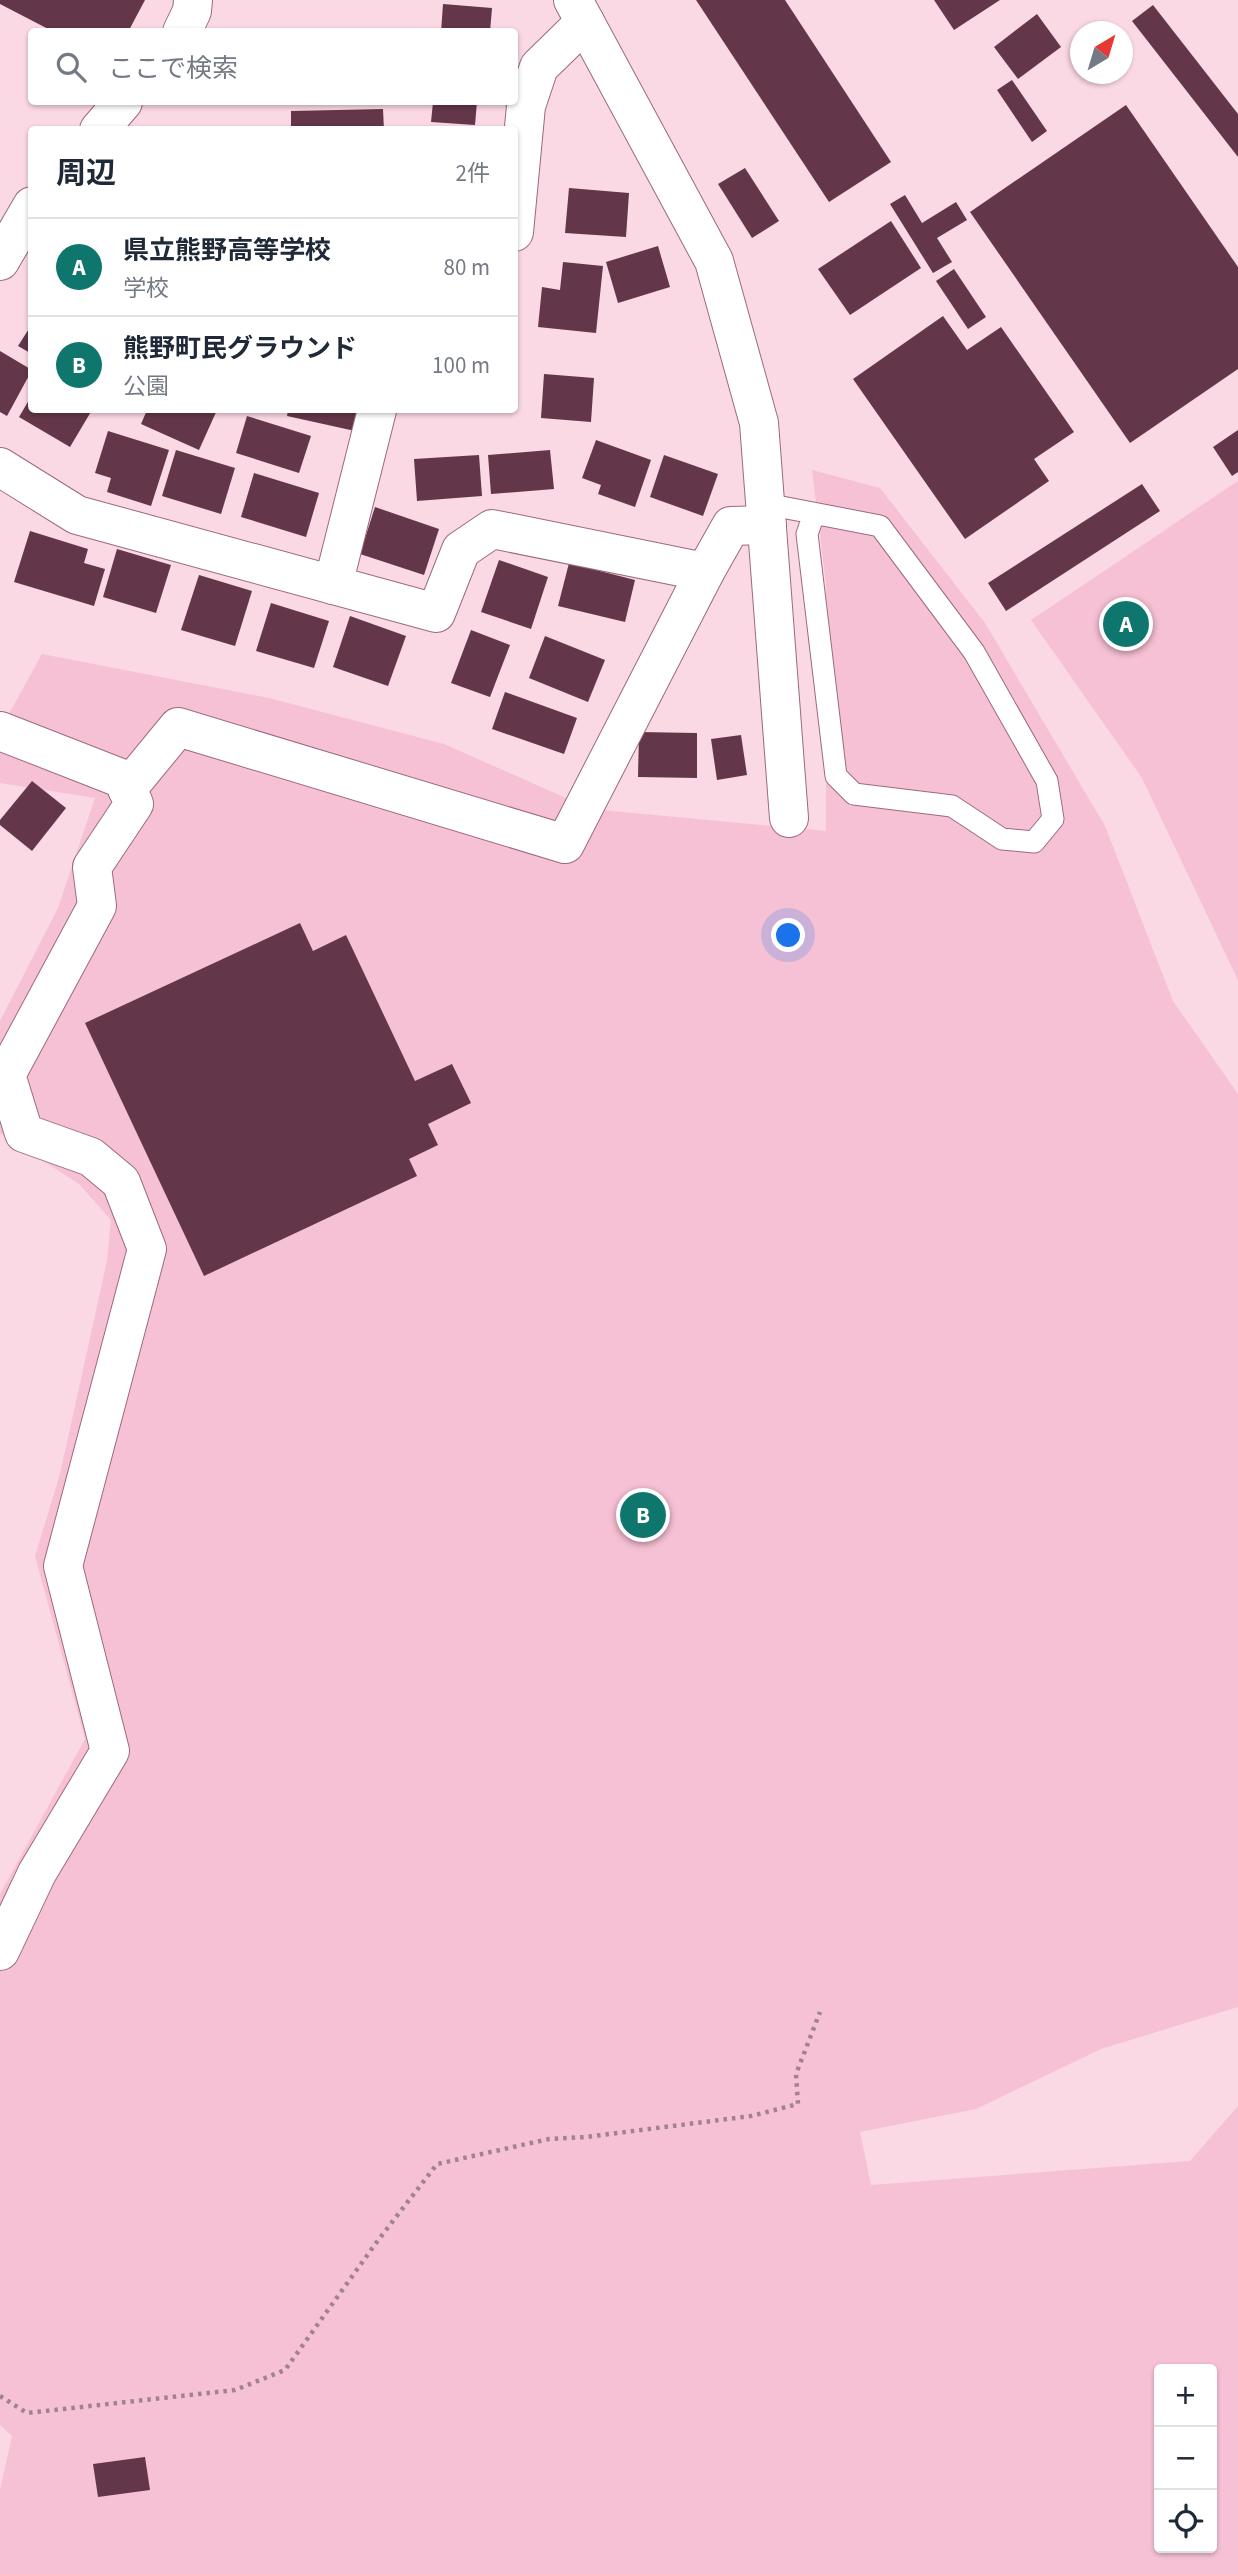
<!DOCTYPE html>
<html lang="ja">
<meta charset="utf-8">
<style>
:root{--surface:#fff;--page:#f2f2f3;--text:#1f2937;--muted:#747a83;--line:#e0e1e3;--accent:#0f766e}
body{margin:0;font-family:"Source Sans 3","Noto Sans JP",sans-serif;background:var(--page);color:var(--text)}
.controls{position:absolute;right:21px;bottom:21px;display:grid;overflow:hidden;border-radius:7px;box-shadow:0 2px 5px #0004}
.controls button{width:63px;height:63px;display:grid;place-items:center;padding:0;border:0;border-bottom:2px solid var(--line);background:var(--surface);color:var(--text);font:35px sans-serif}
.compass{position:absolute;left:1070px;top:21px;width:63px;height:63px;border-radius:50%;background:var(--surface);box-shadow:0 2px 5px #0004;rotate:38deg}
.you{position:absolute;left:789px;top:936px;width:24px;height:24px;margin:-18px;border:5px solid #fff;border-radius:50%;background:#1a73e8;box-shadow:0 0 0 10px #1a73e833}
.badge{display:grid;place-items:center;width:46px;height:46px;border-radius:50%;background:var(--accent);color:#fff;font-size:23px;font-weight:700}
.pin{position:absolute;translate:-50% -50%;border:4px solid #fff;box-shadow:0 2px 7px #0006}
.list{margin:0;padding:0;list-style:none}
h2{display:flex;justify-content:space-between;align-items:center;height:91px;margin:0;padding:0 28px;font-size:30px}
h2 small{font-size:23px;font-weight:400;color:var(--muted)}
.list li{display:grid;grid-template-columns:46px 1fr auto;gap:21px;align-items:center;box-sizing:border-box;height:98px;padding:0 28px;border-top:2px solid var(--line)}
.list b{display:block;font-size:26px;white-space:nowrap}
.list p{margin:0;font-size:23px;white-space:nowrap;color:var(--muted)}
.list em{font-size:23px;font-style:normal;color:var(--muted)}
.icon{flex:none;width:38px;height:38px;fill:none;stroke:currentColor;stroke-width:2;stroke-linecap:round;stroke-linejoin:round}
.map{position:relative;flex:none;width:1238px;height:2574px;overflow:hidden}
.search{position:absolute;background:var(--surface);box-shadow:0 2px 5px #0004;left:28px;top:28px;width:490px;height:77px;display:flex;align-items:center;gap:18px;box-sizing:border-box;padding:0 24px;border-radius:7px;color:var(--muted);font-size:26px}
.panel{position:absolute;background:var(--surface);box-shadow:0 2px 5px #0004;left:28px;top:126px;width:490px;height:287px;border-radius:7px}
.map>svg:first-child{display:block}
</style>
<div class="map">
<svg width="1238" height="2574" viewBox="0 0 1238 2574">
<rect width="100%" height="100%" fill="#fad8e4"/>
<g fill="#f7c1d5" fill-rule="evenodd">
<path d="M812,470L880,488L985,623L1105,826L1173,1001L1238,1094V2007L1101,2049L976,2109L860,2132L871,2185L1190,2161L1238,2106V2574H0V2490L12,2436L0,2425V1894L85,1739L35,1556L60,1474L107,1261L111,1220L79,1184L0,1133V1021L58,908L95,798L0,783V730L42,654L269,698L444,744L591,809L826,831V584ZM1159,2369H1212V2548H1159Z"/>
<path d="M1238,481V980L1142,778L1031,620Z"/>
</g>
<g fill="#633749">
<path d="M0,0H145L128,32H54L0,4Z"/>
<path d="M696,0H785L891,162L829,202Z"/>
<path d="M934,0H1000L954,30Z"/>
<path d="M443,4L492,8L490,32H441Z"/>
<path d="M1153,5L1238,114V157L1132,21Z"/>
<path d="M1037,14L1061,47L1018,79L994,47Z"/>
<path d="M1012,80L1047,131L1032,142L997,90Z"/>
<path d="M433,102H477L475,125L431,122Z"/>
<path d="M1126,105L1238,267V369L1130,443L970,212Z"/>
<path d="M383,109L384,130H291V111Z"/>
<path d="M745,168L779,221L752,238L718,184Z"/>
<path d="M569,188L629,193L626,237L565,233Z"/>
<path d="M905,195L922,223L956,202L967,220L937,238L952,262L933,273L890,204Z"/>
<path d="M891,221L921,268L850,315L818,269Z"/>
<path d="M658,246L670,287L618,303L606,262Z"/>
<path d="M563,262L603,266L596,333L538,327L542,287L560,290Z"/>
<path d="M954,269L986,317L968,329L936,281Z"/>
<path d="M943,316L967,350L1001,327L1074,432L1034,459L1049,481L965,539L853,379Z"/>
<path d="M32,324V354L18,346Z"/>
<path d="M0,351L32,370L7,416L0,412Z"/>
<path d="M544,374L594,378L591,422L541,418Z"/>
<path d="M32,395V410H92L70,447L19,417Z"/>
<path d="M147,410H217L199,450L141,424Z"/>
<path d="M288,410H360L355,431L287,416Z"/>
<path d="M247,416L311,436L299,473L236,453Z"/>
<path d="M1238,430V472L1232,476L1213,447Z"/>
<path d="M108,431L169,450L151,506L107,492L111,478L95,473Z"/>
<path d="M596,440L651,460L635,507L598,494L601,485L582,478Z"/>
<path d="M176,450L235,468L221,514L162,496Z"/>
<path d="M550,450L554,489L491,494L488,455Z"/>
<path d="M479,455L482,496L417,501L414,459Z"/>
<path d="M664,455L718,474L703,516L650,497Z"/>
<path d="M254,473L319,493L306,537L241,517Z"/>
<path d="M1142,484L1160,511L1006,611L988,583Z"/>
<path d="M375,507L439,529L424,575L360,554Z"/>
<path d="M30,531L88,549L84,563L105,569L94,606L14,582Z"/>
<path d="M117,549L171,565L156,613L103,597Z"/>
<path d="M499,560L548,577L531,629L481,612Z"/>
<path d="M569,563L635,580L625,622L558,606Z"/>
<path d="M199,575L252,591L235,646L181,630Z"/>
<path d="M271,603L329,621L314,668L256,651Z"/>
<path d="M350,616L406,636L388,686L333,667Z"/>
<path d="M471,630L510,645L490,697L451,683Z"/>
<path d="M545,636L605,660L588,702L529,678Z"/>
<path d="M505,692L577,718L564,754L492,729Z"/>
<path d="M639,732L697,733V778L638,777Z"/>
<path d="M741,735L747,775L717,780L711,739Z"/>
<path d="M32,781L66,808L32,851L0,825V820Z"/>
<path d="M300,923L313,951L346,935L415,1081L452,1064L471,1103L428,1124L438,1145L409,1159L417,1176L204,1276L85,1023Z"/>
<path d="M145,2457L150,2490L98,2497L93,2464Z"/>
</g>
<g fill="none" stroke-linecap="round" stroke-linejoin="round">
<defs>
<path id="service" d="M766,504L880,526L974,652L1047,781L1053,819L1034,842L1002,839L952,806L854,794L836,776L807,534L814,514"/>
<g id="minor">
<path d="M573,0L714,261L759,423L789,818"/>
<path d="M182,32L192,11L193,0"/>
<path d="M99,130L123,102"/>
<path d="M514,232L526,106L539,67L585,22"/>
<path d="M0,261L32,206"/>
<path d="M0,467L77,515L436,613L461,550L492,529L705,572"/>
<path d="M333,585L377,410"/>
<path d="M0,731L123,779L134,804L92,867L97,906L6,1075L24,1133L91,1157L121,1182L147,1249L63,1566L110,1751L37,1873L0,1951"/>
<path d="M127,789L178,727L565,844L705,572L731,526L767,525"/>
</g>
</defs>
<use href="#service" stroke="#9c6a7d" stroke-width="23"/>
<use href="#minor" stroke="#9c6a7d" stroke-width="40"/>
<path stroke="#9f838d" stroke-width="4.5" stroke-dasharray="3.5 5" stroke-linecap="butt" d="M0,2396L27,2413L235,2390L285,2370L376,2243L437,2164L549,2139L586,2137L751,2116L798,2104L796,2074L820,2012"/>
<use href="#service" stroke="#fff" stroke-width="21"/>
<use href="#minor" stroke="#fff" stroke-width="38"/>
</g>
</svg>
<div class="controls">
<button>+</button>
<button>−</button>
<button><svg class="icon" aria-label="locate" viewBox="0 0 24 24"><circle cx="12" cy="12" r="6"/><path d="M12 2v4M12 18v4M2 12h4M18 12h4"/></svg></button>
</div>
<svg class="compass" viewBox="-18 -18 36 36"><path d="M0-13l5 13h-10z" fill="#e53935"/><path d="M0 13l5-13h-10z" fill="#747a83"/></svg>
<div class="you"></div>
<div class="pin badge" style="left:1126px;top:624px">A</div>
<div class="pin badge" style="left:643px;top:1515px">B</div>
<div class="search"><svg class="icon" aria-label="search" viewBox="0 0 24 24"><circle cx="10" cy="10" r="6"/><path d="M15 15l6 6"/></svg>ここで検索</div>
<section class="panel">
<h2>周辺<small>2件</small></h2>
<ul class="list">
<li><span class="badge">A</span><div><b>県立熊野高等学校</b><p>学校</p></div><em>80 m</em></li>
<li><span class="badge">B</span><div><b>熊野町民グラウンド</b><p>公園</p></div><em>100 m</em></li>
</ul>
</section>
</div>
